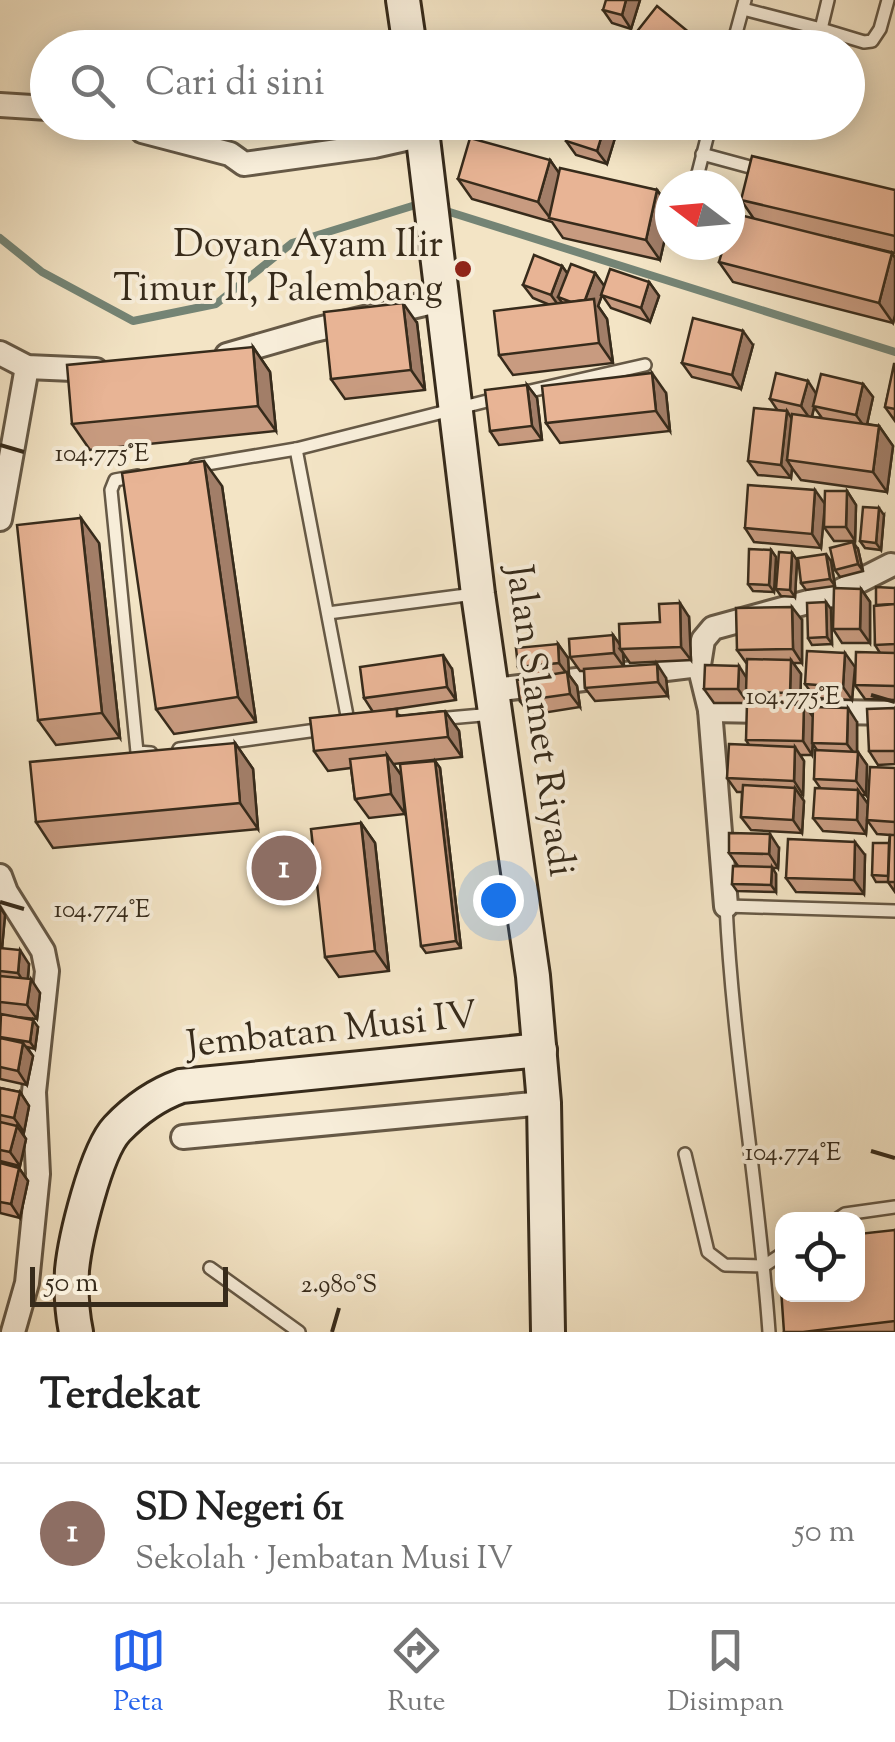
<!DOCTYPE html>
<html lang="id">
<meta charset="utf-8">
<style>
:root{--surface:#fff;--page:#f6f6f6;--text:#222;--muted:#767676;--line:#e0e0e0;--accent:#2563eb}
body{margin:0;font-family:"Sorts Mill Goudy",serif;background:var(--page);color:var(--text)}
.controls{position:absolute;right:30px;bottom:30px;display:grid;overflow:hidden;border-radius:20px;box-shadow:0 5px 25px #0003}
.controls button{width:90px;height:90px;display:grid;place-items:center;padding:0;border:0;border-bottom:2px solid var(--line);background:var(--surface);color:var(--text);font:50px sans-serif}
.compass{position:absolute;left:655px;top:170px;width:90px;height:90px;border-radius:50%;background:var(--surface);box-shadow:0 5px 25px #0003;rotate:286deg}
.scale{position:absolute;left:30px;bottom:25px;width:198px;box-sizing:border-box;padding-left:10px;border:5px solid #372b1b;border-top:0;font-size:28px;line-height:35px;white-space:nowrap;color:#372b1b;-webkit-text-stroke:8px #f7edd9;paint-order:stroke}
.you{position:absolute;left:498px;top:900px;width:35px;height:35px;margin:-25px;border:8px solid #fff;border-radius:50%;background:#1a73e8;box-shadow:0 0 0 15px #1a73e833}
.badge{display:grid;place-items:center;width:65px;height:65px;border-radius:50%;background:var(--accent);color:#fff;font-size:32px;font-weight:700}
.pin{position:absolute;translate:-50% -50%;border:5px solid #fff;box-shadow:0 2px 10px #0006}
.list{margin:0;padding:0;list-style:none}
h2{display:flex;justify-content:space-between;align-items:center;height:130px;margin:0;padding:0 40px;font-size:42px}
h2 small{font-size:32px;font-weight:400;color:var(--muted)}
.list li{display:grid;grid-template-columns:65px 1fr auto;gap:30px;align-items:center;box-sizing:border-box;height:140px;padding:0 40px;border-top:2px solid var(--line)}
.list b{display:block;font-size:38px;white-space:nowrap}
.list p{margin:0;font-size:32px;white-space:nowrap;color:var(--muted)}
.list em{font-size:32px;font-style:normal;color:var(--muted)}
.icon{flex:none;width:55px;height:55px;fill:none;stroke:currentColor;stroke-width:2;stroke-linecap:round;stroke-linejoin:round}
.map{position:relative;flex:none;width:895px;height:1332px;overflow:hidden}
.search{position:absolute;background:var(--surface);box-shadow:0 5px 25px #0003;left:30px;right:30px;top:30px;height:110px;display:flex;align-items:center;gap:25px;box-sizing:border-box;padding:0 35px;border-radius:55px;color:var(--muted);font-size:38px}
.sheet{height:270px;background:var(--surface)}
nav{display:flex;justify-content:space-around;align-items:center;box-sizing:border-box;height:140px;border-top:2px solid var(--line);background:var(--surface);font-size:28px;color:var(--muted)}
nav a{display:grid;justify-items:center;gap:5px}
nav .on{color:var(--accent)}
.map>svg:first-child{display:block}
</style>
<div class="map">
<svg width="895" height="1332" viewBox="0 0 895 1332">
<rect width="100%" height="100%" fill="#f3e4c5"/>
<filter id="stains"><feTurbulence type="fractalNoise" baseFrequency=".002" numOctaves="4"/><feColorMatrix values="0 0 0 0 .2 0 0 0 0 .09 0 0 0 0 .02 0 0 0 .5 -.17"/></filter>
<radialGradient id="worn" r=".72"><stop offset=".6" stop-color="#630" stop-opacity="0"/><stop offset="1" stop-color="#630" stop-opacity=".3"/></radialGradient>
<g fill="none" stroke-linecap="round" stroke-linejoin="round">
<g stroke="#748475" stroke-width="8">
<path d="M440,209L895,352"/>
<path d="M0,238L42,272L133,321L216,304L292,243L422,203"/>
</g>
<defs>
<g id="lane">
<path d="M743,9L821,29L828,0"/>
<path d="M821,29L864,42L872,41L880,29L888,0"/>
<path d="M732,48L745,0"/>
<path d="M702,154L761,170"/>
<path d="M695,185L711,122"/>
<path d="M517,394L645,365"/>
<path d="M296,449L349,726"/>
<path d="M195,466L296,449L499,398"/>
<path d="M137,476L115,480L111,490L137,752L151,753"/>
<path d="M328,613L474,594"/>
<path d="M437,719L493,714"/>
<path d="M179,749L324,729"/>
<path d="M685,1154L708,1252L725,1265L764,1266L782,1254"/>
<path d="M836,1220L845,1214L895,1207"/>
<path d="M210,1268L299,1332"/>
<path d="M769,1332C759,1190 733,1049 726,906L895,911"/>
</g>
<g id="street">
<path d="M0,105L48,108"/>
<path d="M135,122L142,131L230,154L244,164L374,146L423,135"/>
<path d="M0,353L27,367L96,370"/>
<path d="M227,355L314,330L441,300"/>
<path d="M0,519L27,367"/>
<path d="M699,665L703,640L713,628L830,596L891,565"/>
<path d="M494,690L699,665L710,710L726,906"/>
<path d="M710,710L895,713"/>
<path d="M0,876L6,892L43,951L47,971L34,1092L38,1174L27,1283L13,1332"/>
<path d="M183,1137L544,1103"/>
</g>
<g id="secondary">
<path d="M403,0L410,48"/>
<path d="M421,122L478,594L533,976L544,1103L548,1332"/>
<path d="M76,1332C72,1313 71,1290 72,1270C75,1239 96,1151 117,1129C135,1110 156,1095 181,1086L540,1050"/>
</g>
</defs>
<use href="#lane" stroke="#665946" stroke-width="16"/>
<use href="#street" stroke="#665946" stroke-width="28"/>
<use href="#secondary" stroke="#372b1b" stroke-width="38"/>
<use href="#lane" stroke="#f7edd9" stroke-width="11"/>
<use href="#street" stroke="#f7edd9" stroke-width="22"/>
<use href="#secondary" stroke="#f7edd9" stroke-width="32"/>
</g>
<g fill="#c89b80" stroke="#372b1b" stroke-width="2.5" fill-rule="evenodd">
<path d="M640,0L631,29L612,23L603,10Z"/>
<path d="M572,122H614L618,128L607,164L576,155L566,141Z"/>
<path d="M550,160L559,174L657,190L670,208V216L660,260L563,238L552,222L472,199L458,179Z"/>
<path d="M895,190V253L828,237L892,253L895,258V315L893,323L733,282L719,262L754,219L741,200Z"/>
<path d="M562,266L567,273H595L604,286L649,282L659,296L650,322L611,308L602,295L598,306L607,319L613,363L513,375L499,355L550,305L533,298L523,285Z"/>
<path d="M417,323L425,390L345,399L331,379Z"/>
<path d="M753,345L741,389L692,377L682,363Z"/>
<path d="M253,347L270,372L276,431L90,450L72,424Z"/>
<path d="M895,364V421L885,407Z"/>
<path d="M863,384L873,397L867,424L879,426L893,446L887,492L801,480L792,468L791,478L758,475L748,461L778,411L770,399L816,393ZM814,407L822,418L812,417Z"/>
<path d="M527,385L537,398L542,440L499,445L490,431Z"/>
<path d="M666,393L670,431L560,443L546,423Z"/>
<path d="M222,486L256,722L174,734L156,709Z"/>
<path d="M847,491L856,505L855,541H834L824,527V513L821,548L754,542L745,528L824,503Z"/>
<path d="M884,515L881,550L865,548L860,541Z"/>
<path d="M99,543L120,738L56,745L38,720Z"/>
<path d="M858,549L863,571L840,577L835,570Z"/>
<path d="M771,550L776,557L774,592L753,591L748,584Z"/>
<path d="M792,553L797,560L795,597L781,596L776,589Z"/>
<path d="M831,561L835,586L806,590L801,583Z"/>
<path d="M895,588V700L865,699L855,685L880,653L875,645L876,605Z"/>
<path d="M861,589L870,602V643H842L833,629Z"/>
<path d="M831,609L832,644L812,645L808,638Z"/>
<path d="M689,617L691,660L630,663L623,653L624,666L666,678L668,696L595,701L585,688L584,671H580L570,657L613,635L620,645L660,622Z"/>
<path d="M802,620V663H793L801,674L800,705L812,717L857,722V751L867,765L866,795H861L868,804L866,834L823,831L813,818L821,789L814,779L817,750L813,744L812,755H800L804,761L803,795H799L804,801L802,833L751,830L741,817L742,792H737L727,778L749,745L746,740L754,703L748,695V703H714L704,689L747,677V664L737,650Z"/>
<path d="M558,644L568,658L569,675L577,686L580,707L530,715L520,701L526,678L518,667Z"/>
<path d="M855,667L852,700L815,698L805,684Z"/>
<path d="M452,669L456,700L388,710L401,716L445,711L459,731L462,757L393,764L401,775L405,814L369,818L355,799L351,768L328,771L314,751L373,712L364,698Z"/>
<path d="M895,708V764L878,765L869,751Z"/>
<path d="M235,743L253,769L258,829L53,848L36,822Z"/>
<path d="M435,761L440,768L461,948L426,953L421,946Z"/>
<path d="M895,768V892L888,882H876L872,875L889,843L890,835L877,834L867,820Z"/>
<path d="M361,823L375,843L389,971L339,977L325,957Z"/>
<path d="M779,848L778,868H772L776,874V892L737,891L732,884L738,866L729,853Z"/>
<path d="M865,855L864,894L796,892L786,878Z"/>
<path d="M0,907L5,915L2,948L29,964L28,979L40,993L37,1019L15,1017L38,1027L35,1049L27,1047L33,1056L27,1085L0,1079L1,1015H0Z"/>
<path d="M0,1088L20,1092L29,1106L24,1132L21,1131L26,1139L20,1166L0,1161Z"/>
<path d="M0,1163L19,1168L28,1181L20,1218L0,1213Z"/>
<path d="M895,1230V1332H784Z"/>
</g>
<g fill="#a27e68" stroke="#372b1b" stroke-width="2.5">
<path d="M626,0H640L631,29L622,15Z"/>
<path d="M606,122H614L618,128L607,164L597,151Z"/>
<path d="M657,122H668L656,137L651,130Z"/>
<path d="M550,160L564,180L550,218L538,202Z"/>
<path d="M657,190L670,208V216L660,260L646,240Z"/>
<path d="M892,253L895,258V315L893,323L879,303Z"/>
<path d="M562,266L572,280L558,297L563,304L561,309L551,295Z"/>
<path d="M595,273L605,287L598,306L607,319L613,363L599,343L583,306Z"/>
<path d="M649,282L659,296L650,322L641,308Z"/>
<path d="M403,303L417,323L425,390L411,370Z"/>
<path d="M743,331L753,345L741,389L732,375Z"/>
<path d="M253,347L270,372L276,431L258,406Z"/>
<path d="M652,373L666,393L670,431L656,411Z"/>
<path d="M808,381L817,395L811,420L801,406Z"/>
<path d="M863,384L873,397L866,429L856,415Z"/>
<path d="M527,385L537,398L542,440L532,426Z"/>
<path d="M787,411L796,425L787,460L792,468L791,478L781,465Z"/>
<path d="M879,426L893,446L887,492L873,472Z"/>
<path d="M204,461L222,486L256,722L238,697Z"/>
<path d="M815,490L825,504L821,548L812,534Z"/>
<path d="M847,491L856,505L855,541L846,527Z"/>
<path d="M879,508L884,515L881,550L876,543Z"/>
<path d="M81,518L99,543L120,738L102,713Z"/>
<path d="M853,542L858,549L863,571L858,564Z"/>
<path d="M771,550L776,557L774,592L769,585Z"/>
<path d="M792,553L797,560L795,597L790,590Z"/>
<path d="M826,554L831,561L835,586L830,579Z"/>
<path d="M861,589L870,602V643L860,629Z"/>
<path d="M826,602L831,609L832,644L827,637Z"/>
<path d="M680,603L689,617L691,660L681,647Z"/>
<path d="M792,607L802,620V663L793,649Z"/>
<path d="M613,635L623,649H620L623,653L624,667L614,653Z"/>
<path d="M558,644L568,658L569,675L577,686L580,707L570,694L567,674L559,663Z"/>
<path d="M845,653L855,667L852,700L843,687Z"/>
<path d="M443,655L452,669L456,700L447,687Z"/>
<path d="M791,660L801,674L800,707L790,693Z"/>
<path d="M657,664L666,678L668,696L658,682Z"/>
<path d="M739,666L748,680L746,692L748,695V703L738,689Z"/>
<path d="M804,705L814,718L812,755L803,741Z"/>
<path d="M848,708L857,722V757L847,744Z"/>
<path d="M445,711L459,731L462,757L448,737Z"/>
<path d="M235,743L253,769L258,829L240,803Z"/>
<path d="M795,747L804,761L803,795L794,781Z"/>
<path d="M858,752L867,765L866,795L856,781Z"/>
<path d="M387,755L401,775L405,814L391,794Z"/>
<path d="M435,761L440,768L461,948L456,941Z"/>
<path d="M795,788L804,801L802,833L793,820Z"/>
<path d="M858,790L868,804L866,834L857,820Z"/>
<path d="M361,823L375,843L389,971L375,951Z"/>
<path d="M770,834L779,848L778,868L769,854Z"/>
<path d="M855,842L865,855L864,894L854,880Z"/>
<path d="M772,867L776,874V892L771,885Z"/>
<path d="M0,907L5,915L2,949L0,946Z"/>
<path d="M20,950L29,964L27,987L18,973Z"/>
<path d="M31,979L40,993L37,1019L27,1005Z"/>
<path d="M33,1020L38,1027L35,1049L30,1042Z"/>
<path d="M23,1043L33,1056L27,1085L18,1071Z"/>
<path d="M20,1092L29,1106L24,1132L14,1118Z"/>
<path d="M17,1126L26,1139L20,1166L10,1152Z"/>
<path d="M19,1168L28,1181L20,1218L11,1204Z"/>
</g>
<g fill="#e8b495" stroke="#372b1b" stroke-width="2.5">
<path d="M606,0H626L622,15L603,10Z"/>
<path d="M657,6L708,48H624Z"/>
<path d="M572,122H606L597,151L566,141Z"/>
<path d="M643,122H657L651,130Z"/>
<path d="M470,138L550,160L538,202L458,179Z"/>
<path d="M752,156L895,190V236L741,200Z"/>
<path d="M560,168L657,190L646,240L549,218Z"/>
<path d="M732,213L892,253L879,303L719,262L724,245H730V220Z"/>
<path d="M534,255L562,266L551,295L523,285Z"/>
<path d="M571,264L595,273L585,300L571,302L558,297Z"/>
<path d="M610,269L649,282L641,308L601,295Z"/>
<path d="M594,299L599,343L499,355L494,311Z"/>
<path d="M403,303L411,370L331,379L324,312Z"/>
<path d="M693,318L743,331L732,375L682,363Z"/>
<path d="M253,347L258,406L72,424L67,365Z"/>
<path d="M894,364H895V409L885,407Z"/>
<path d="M652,373L656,411L546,423L542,386Z"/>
<path d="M776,373L808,381L801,406L770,399Z"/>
<path d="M821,374L863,384L856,415L813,406Z"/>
<path d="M527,385L532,426L490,431L485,390Z"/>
<path d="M754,408L787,411L781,465L748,461Z"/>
<path d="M792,414L879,426L873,472L787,460Z"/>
<path d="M204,461L238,697L156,709L122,473Z"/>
<path d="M748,485L815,490L812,534L745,528Z"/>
<path d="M825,491H847L846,527H824Z"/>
<path d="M863,507L879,508L876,543L860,541Z"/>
<path d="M81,518L102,713L38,720L17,525Z"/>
<path d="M853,542L858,564L835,570L830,548Z"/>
<path d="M749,549L771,550L769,585L748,584Z"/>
<path d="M779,552L792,553L790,590L776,589Z"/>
<path d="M826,554L830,579L801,583L798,558Z"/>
<path d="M876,587L895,588V604L876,605Z"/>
<path d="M834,588L861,589L860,629H833Z"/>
<path d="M826,602L827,637L808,638L807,603Z"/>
<path d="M680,603L681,647L620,649L619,624L660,622L659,604Z"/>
<path d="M895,604V644L875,645L874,606Z"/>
<path d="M792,607L793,649L737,650L736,608Z"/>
<path d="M613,635L614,653L570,657L569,639Z"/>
<path d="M558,644L559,663L518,667L516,648Z"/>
<path d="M807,651L845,653L843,687L805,684Z"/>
<path d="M856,652L895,653V686L855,685Z"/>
<path d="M443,655L447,687L364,698L360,667Z"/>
<path d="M747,659L791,660L790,693L746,692Z"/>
<path d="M657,664L658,682L585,688L584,669Z"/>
<path d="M705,665L739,666L738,689H704Z"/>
<path d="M567,672L570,694L520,701L517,680Z"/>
<path d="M747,703L804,705L803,741L746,740Z"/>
<path d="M813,707L848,708L847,744L812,743Z"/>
<path d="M895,708V751H869L867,709Z"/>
<path d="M397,709V716L445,711L448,737L314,751L310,718Z"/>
<path d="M235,743L240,803L36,822L30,762Z"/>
<path d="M729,744L795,747L794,781L727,778Z"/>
<path d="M815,750L858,752L856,781L814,779Z"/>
<path d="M387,755L391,794L355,799L350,759Z"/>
<path d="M435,761L456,941L421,946L400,764Z"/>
<path d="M870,767L895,768V822L867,820Z"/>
<path d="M743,785L795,788L793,820L741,817Z"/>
<path d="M815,788L858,790L857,820L813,818Z"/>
<path d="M361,823L375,951L325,957L311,829Z"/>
<path d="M729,833L770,834L769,854L729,853Z"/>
<path d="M890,835H895V882H888Z"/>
<path d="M788,839L855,842L854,880L786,878Z"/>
<path d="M873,843H889L888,876L872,875Z"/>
<path d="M733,866L772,867L771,885L732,884Z"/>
<path d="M0,948L20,950L18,973L0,971Z"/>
<path d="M0,976L31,979L27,1005L0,1002Z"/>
<path d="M1,1014L33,1020L30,1042L0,1037Z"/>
<path d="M0,1038L23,1043L18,1071L0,1067Z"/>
<path d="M0,1088L20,1092L14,1118L0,1115Z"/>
<path d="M0,1122L17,1126L10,1152L0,1150Z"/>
<path d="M0,1163L19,1168L11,1204L0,1202Z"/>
<path d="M895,1230V1321L803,1332H784L778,1245L782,1244V1294H858V1234Z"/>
</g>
<path fill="none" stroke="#372b1b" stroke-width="4" d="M0,445L24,452M871,695L895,702M0,902L24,909M871,1151L895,1158M332,1332L339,1308"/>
<circle fill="#8f2418" stroke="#f7edd9" stroke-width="4" cx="463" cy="269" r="10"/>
<g text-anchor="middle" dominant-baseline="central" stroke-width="8" stroke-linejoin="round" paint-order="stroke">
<g font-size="38" fill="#372b1b" stroke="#f7edd9" text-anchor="end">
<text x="443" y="247">Doyan Ayam Ilir<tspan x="443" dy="44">Timur II, Palembang</tspan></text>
</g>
<g font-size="38" fill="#372b1b" stroke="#f7edd9">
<text transform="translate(538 721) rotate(82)">Jalan Slamet Riyadi</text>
<text transform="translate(332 1032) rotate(-6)">Jembatan Musi IV</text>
</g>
</g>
<g font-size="25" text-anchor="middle" fill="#372b1b" stroke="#f7edd9" stroke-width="8" stroke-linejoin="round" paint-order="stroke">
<text x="102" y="461">104.775°E</text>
<text x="793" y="704">104.775°E</text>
<text x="102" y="917">104.774°E</text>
<text x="793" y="1160">104.774°E</text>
<text x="339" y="1292">2.980°S</text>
</g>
<rect width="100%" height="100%" filter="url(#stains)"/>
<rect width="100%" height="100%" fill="url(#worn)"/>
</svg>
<div class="controls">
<button><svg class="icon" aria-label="locate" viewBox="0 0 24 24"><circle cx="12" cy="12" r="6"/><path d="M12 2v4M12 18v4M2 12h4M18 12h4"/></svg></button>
</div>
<svg class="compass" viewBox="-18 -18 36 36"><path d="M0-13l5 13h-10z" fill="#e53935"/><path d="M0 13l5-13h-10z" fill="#767676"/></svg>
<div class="scale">50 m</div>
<div class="you"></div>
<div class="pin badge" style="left:284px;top:868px;background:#8d6e63">1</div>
<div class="search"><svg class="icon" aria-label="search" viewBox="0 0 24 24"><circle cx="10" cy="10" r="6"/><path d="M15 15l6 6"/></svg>Cari di sini</div>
</div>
<section class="sheet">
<h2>Terdekat<small></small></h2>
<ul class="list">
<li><span class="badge" style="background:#8d6e63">1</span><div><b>SD Negeri 61</b><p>Sekolah · Jembatan Musi IV</p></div><em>50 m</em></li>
</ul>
</section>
<nav>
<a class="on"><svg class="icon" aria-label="map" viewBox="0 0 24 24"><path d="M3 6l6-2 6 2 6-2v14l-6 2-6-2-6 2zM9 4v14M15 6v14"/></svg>Peta</a>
<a><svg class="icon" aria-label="directions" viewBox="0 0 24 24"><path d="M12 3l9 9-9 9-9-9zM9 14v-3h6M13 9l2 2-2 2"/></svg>Rute</a>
<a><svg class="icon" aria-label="saved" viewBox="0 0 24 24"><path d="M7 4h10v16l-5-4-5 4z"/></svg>Disimpan</a>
</nav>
